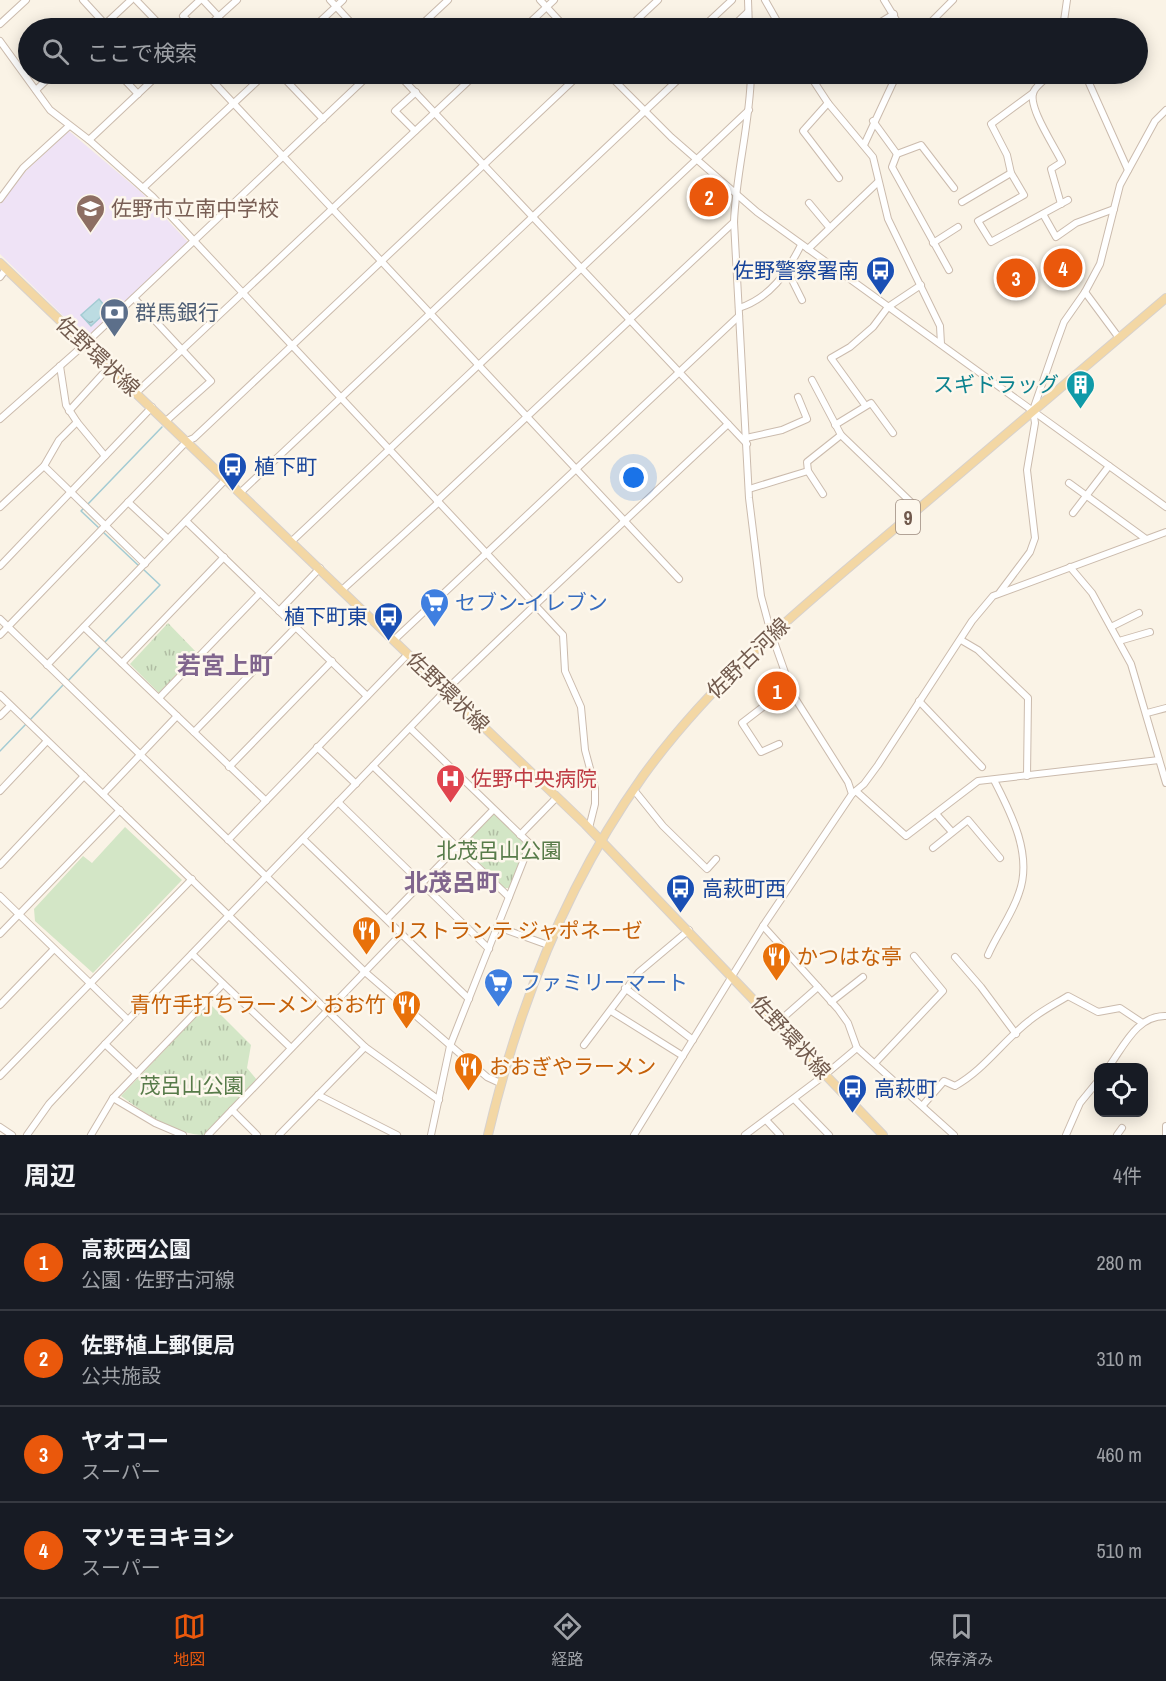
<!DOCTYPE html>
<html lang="ja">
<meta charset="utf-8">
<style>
:root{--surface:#171b24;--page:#242831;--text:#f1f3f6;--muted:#9ea1a6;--line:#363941;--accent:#ea580c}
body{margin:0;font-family:"Archivo Narrow","Noto Sans JP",sans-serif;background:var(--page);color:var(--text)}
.controls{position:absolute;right:18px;bottom:18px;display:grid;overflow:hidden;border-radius:12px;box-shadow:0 3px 15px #0003}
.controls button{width:54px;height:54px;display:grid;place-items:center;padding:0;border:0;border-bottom:2px solid var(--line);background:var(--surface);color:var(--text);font:30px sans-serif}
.you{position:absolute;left:634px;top:478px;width:21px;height:21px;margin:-15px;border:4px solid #fff;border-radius:50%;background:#1a73e8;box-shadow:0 0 0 9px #1a73e833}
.badge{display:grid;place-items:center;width:39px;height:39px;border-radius:50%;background:var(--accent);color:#fff;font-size:20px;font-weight:700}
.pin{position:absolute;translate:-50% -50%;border:3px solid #fff;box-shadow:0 2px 6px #0006}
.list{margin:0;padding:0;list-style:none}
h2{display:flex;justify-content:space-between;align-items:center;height:78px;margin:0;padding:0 24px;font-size:26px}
h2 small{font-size:20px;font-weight:400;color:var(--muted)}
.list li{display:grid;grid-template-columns:39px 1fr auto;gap:18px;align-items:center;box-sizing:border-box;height:96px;padding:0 24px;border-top:2px solid var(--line)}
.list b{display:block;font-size:22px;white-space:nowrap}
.list p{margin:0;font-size:20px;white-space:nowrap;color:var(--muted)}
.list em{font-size:20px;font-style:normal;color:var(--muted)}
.icon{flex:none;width:33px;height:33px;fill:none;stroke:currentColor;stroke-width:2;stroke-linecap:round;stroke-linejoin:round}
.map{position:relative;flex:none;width:1166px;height:1135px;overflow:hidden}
.search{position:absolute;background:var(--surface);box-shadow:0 3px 15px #0003;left:18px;right:18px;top:18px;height:66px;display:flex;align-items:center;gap:15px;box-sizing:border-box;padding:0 21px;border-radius:33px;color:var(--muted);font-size:22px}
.sheet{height:462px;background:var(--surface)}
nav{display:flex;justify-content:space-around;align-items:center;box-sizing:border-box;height:84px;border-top:2px solid var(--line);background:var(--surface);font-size:16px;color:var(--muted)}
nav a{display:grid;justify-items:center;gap:3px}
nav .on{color:var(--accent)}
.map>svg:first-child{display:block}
</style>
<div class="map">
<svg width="1166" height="1135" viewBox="0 0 1166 1135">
<defs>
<pattern id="park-tufts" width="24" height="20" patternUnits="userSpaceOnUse" patternTransform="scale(1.5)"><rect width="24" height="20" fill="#d3e6c6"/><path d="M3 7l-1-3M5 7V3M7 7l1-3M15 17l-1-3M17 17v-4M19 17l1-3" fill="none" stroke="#b0bda3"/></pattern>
<pattern id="water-ripples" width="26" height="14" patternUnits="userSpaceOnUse" patternTransform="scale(1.5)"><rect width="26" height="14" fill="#bcdce2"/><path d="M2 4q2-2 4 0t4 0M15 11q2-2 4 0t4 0" fill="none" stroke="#9db5b9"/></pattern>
</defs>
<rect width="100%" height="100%" fill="#faf3e6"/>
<path fill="#efe3f6" d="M69,131L142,193L188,242L86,338L0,254V204L26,171Z"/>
<path fill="#d3e6c6" d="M125,827L182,880L93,973L35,921L34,909L83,856L92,863Z"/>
<g fill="url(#park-tufts)">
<path d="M168,623L197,653L159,693L130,664Z"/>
<path d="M494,813L527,846L510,888H504L463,846Z"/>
<path d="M209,1003L251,1045L247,1068L257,1080L205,1135C174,1135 145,1113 121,1096Z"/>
</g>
<path fill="url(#water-ripples)" stroke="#a3cbd3" stroke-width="1.5" d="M99,299L108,310L91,326L81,315Z"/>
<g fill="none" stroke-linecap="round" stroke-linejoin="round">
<g stroke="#a3cbd3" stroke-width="1.5">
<path d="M88,504L162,427"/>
<path d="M85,507L81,511L100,529"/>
<path d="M103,532L139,566"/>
<path d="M104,643L160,585L143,569"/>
<path d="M67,682L101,646"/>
<path d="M29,721L63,685"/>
<path d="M0,751L26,724"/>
</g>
<defs>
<g id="minor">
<path d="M83,0L105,24"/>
<path d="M136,0L163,28"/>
<path d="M203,0L219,17"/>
<path d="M330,0L356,28"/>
<path d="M540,0L566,28"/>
<path d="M748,0L749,28"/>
<path d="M765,0L781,28"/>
<path d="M884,0L901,28"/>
<path d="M0,24L26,0"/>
<path d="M703,27L732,0"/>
<path d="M101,28L131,0"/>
<path d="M195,28L183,16L200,0"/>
<path d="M206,28L237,0"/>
<path d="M313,28L343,0"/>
<path d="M418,28L448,0"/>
<path d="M524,28L554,0"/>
<path d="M628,28L658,0"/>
<path d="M731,28L748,12"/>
<path d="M871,28L894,14"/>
<path d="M925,28L953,0"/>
<path d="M1063,28L1067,0"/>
<path d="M0,41L50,110L89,140L153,197L535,605L446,690L105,1044L49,1104L27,1135"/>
<path d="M119,74L138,94"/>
<path d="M206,74L679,579"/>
<path d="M280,74L323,119"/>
<path d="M398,74L747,444"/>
<path d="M608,74L671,137L757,212L1166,507"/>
<path d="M809,74L828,103L873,157L888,219L940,326L941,344"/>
<path d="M1051,74C1046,79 1037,85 1034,91C1026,105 1055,147 1062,162L1051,169L1061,204"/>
<path d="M1085,74L1128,170"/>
<path d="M36,90L53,74"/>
<path d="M1033,93L991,124L1007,155L1011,173L1024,195L978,221L991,242L1068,200"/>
<path d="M828,103L803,131L839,178"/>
<path d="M873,121L897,154L921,145L954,188"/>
<path d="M415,131L395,111L416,92"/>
<path d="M89,140L159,74"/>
<path d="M864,145L897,74"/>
<path d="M897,154L892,167L949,270"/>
<path d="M143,188L265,74"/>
<path d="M0,199L23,168L69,126"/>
<path d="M962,202L1011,173"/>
<path d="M809,203L829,227"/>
<path d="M1043,214L1056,237L1076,223L1114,209"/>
<path d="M933,243L958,227"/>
<path d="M808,249L878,182"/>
<path d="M788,272L802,300"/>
<path d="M0,277L6,269"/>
<path d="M1085,292L1119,338"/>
<path d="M134,298L211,381L166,421"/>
<path d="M739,308C770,298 787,273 801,245"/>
<path d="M630,319L734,222"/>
<path d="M812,380L841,435L918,509"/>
<path d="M137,392L476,74"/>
<path d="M865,405L831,358L850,347L873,327L888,307L921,285"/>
<path d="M69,411L109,367"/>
<path d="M0,419L85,344L370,74"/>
<path d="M77,422L105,456"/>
<path d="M835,425L871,403L893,433"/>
<path d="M746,438L782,430L807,419L798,397"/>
<path d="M44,466L145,564"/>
<path d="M1069,483L1146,539"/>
<path d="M749,489L808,471"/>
<path d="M241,492L684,74"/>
<path d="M823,494L808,471L807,462L841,435"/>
<path d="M437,501L630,320"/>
<path d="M128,502L168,539"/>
<path d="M0,507L44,466L59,440L77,422L66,405L60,366"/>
<path d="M1073,513L1109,466"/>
<path d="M186,521L367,696"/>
<path d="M292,541L749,110"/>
<path d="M0,566L152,407"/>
<path d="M1070,567L1092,593L1131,664L1166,783"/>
<path d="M342,590L439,502"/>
<path d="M1000,592L1030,552L1035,538L1027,470L1035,423L1033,410L1056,344L1064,322L1085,292L1100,264L1120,185L1155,121L1166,110"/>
<path d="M279,611L320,568"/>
<path d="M0,619L365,972L487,1077L500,1083"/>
<path d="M84,627L266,801"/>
<path d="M1111,627L1139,613"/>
<path d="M0,635L187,441L194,438L580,74"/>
<path d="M394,640L739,316"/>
<path d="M961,640L978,650L1028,698L1027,776"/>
<path d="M1119,641L1150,632"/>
<path d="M122,663L224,557"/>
<path d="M47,665L227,478"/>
<path d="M0,695L365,1047L439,1100"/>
<path d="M159,698L260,593"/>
<path d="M919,701L982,767"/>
<path d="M1147,713L1166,708"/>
<path d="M0,716L10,706"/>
<path d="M410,728L530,844L450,1046L431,1135"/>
<path d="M194,732L296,627"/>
<path d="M779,744L761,752L742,723L789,687"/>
<path d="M317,747L356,784"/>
<path d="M373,766L509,897"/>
<path d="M229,767L332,661"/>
<path d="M634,790L663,826L707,869L716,859"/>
<path d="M0,791L47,741"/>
<path d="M857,792L906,836L978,781L1159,760"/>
<path d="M103,794L177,716"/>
<path d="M852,794L864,784L878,765L972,621L993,596L1166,532"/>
<path d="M338,802L489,949"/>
<path d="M937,815L952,832"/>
<path d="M589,828L595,804V787L585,750L581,707L565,671L563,635L535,605L728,424"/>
<path d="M520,835L557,797"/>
<path d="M303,839L469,999"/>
<path d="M228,840L408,654"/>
<path d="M933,848L968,820L1000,858"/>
<path d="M0,865L84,776"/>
<path d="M0,896L128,1020"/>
<path d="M387,919L493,810"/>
<path d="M763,926L838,1009L848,1023L857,1048L954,1135"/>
<path d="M498,927L548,945"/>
<path d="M0,934L120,810"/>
<path d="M192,954L291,1048"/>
<path d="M988,955C997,934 1012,915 1019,893C1033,855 1011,813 994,780"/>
<path d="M955,957L981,987L1016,1034"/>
<path d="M625,988L693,1040"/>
<path d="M831,1002L863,977"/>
<path d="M0,1005L54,949"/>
<path d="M611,1011L683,1056"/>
<path d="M777,1023L818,987"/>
<path d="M105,1044L137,1074"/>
<path d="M584,1045L639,972L689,930"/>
<path d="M875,1063L943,991L914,956"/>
<path d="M1108,1068C1124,1046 1137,1015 1166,1016"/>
<path d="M0,1076L192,879"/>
<path d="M318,1095L397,1135"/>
<path d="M113,1098L155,1123L183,1135"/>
<path d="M794,1099L829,1135"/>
<path d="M923,1105L944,1081L955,1086C984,1070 1003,1041 1029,1021C1041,1011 1055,1004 1068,996L1098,1012L1120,1008L1141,1022"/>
<path d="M232,1110L257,1135"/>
<path d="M766,1120L780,1135"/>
<path d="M0,1127L12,1135"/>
<path d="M91,1135L113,1098L223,984"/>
<path d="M208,1135L402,933"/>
<path d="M279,1135L365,1047"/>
<path d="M634,1135L763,926L852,794L848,782L793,695L771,633L761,596L749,498L734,222C736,172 750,124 751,74"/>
<path d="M745,1135L826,1074L857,1048"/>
<path d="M1066,1135L1080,1103L1098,1081"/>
<path d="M1117,1135L1122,1128"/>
<path d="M1166,1135V1126"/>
</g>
<g id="major">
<path d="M0,263L585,824L883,1135"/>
<path d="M488,1135C518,1007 566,884 643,776C719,671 819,593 917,510C1000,440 1083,369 1166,298"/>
</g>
</defs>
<use href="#minor" stroke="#cbbbad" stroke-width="8"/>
<use href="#major" stroke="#d7d1cd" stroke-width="10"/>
<use href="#minor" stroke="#fff" stroke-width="6"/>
<use href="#major" stroke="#f3d7a4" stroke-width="8"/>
</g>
<defs>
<symbol id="school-pin" viewBox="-11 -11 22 30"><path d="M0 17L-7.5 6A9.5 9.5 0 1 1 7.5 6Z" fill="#8d6e63" stroke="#fdf7ec"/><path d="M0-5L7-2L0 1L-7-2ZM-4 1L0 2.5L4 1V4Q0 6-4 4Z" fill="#fff"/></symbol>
<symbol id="bus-pin" viewBox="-11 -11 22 30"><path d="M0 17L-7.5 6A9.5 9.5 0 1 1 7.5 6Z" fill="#1a4fb4" stroke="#fdf7ec"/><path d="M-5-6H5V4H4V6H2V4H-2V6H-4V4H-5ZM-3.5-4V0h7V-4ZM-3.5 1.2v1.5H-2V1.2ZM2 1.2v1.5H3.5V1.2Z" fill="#fff"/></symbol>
<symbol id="bank-pin" viewBox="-11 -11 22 30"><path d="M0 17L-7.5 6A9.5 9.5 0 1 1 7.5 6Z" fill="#5c6f8a" stroke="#fdf7ec"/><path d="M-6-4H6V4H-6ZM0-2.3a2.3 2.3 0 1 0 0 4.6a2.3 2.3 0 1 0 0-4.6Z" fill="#fff"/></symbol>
<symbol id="building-pin" viewBox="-11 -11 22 30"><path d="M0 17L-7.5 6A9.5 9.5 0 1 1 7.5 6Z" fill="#0f9aa8" stroke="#fdf7ec"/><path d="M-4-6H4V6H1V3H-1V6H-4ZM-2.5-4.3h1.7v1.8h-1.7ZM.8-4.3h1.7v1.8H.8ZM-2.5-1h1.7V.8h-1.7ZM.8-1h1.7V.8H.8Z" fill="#fff"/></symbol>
<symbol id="supermarket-pin" viewBox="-11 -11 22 30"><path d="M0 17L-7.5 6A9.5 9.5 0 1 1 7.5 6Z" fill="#3f7fe0" stroke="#fdf7ec"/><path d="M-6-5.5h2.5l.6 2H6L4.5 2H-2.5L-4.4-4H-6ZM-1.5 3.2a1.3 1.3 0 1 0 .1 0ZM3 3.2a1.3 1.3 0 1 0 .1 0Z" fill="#fff"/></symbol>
<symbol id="hospital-pin" viewBox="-11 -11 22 30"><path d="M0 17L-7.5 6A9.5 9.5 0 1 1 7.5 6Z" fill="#e0444e" stroke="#fdf7ec"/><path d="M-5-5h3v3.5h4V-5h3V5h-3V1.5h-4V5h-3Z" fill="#fff"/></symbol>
<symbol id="restaurant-pin" viewBox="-11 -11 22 30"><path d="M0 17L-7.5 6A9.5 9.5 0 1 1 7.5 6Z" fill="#e8710a" stroke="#fdf7ec"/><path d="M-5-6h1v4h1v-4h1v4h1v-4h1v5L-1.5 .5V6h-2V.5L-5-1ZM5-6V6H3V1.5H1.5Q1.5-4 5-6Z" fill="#fff"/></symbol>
</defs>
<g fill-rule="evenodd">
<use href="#school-pin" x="74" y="192" width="33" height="45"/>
<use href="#bus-pin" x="864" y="254" width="33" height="45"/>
<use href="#bank-pin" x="98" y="296" width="33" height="45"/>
<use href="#building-pin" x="1064" y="368" width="33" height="45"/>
<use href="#bus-pin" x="216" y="450" width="33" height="45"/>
<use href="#supermarket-pin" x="418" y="586" width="33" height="45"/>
<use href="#bus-pin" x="372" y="600" width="33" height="45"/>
<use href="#hospital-pin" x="434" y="762" width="33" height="45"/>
<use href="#bus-pin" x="664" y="872" width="33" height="45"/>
<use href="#restaurant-pin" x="350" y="914" width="33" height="45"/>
<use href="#restaurant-pin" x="760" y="940" width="33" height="45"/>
<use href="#supermarket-pin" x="482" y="966" width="33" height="45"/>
<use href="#restaurant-pin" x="390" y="988" width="33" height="45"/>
<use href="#restaurant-pin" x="452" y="1050" width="33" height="45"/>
<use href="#bus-pin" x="836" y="1072" width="33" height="45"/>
</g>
<g text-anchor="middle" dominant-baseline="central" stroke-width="5" stroke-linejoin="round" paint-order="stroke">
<rect fill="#fdf7ec" stroke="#9b897d" stroke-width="1.5" x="896" y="500" width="24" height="34" rx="4.5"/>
<g font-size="20" font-weight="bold" fill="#715a4d">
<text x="908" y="517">9</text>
</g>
<g font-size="21" fill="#785e54" stroke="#fdf7ec" text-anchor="start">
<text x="111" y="208">佐野市立南中学校</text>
</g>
<g font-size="21" fill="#164399" stroke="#fdf7ec" text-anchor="start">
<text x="859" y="270" text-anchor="end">佐野警察署南</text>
<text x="254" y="466">植下町</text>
<text x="368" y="616" text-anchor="end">植下町東</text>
<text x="702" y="888">高萩町西</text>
<text x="874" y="1088">高萩町</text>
</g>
<g font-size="21" fill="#4e5e75" stroke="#fdf7ec" text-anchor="start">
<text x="135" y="312">群馬銀行</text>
</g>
<g font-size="21" fill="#715a4d" stroke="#fdf7ec">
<text transform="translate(98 356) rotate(43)">佐野環状線</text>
<text transform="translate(748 658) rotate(-44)">佐野古河線</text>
<text transform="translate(448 692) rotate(44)">佐野環状線</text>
<text transform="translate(791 1037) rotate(47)">佐野環状線</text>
</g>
<g font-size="21" fill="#0d838f" stroke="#fdf7ec" text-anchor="end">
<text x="1059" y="384">スギドラッグ</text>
</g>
<g font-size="21" fill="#366cbe" stroke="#fdf7ec" text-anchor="start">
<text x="455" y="602">セブン-イレブン</text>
<text x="520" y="982">ファミリーマート</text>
</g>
<g font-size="21" fill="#be3a42" stroke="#fdf7ec" text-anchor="start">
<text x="471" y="778">佐野中央病院</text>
</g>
<g font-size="21" fill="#577b49" stroke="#fdf7ec">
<text x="499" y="850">北茂呂山公園</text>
<text x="192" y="1085">茂呂山公園</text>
</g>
<g font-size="21" fill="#c56008" stroke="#fdf7ec" text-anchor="start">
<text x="387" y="930">リストランテ ジャポネーゼ</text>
<text x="797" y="956">かつはな亭</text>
<text x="386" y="1004" text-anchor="end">青竹手打ちラーメン おお竹</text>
<text x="489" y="1066">おおぎやラーメン</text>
</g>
<g font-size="24" font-weight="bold" fill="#80658d" stroke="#fdf7ec">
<text x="225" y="665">若宮上町</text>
<text x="452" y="882">北茂呂町</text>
</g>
</g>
</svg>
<div class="controls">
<button><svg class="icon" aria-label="locate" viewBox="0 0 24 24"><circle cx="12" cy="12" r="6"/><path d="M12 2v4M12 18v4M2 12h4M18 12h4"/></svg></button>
</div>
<div class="you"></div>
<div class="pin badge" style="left:777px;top:691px">1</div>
<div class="pin badge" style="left:709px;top:197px">2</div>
<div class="pin badge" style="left:1016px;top:278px">3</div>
<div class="pin badge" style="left:1063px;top:268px">4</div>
<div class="search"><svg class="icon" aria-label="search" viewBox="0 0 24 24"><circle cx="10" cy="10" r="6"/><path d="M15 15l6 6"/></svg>ここで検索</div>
</div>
<section class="sheet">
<h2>周辺<small>4件</small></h2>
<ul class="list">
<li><span class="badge">1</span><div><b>高萩西公園</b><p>公園 · 佐野古河線</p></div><em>280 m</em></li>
<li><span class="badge">2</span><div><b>佐野植上郵便局</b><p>公共施設</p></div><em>310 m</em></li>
<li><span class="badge">3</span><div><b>ヤオコー</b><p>スーパー</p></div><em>460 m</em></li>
<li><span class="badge">4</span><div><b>マツモヨキヨシ</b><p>スーパー</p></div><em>510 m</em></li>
</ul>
</section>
<nav>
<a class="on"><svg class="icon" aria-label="map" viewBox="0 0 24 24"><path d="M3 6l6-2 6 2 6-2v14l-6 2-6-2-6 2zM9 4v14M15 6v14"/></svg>地図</a>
<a><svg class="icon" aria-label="directions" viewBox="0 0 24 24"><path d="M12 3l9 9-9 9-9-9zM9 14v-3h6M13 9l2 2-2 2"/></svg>経路</a>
<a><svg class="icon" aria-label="saved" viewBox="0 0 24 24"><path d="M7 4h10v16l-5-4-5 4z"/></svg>保存済み</a>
</nav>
